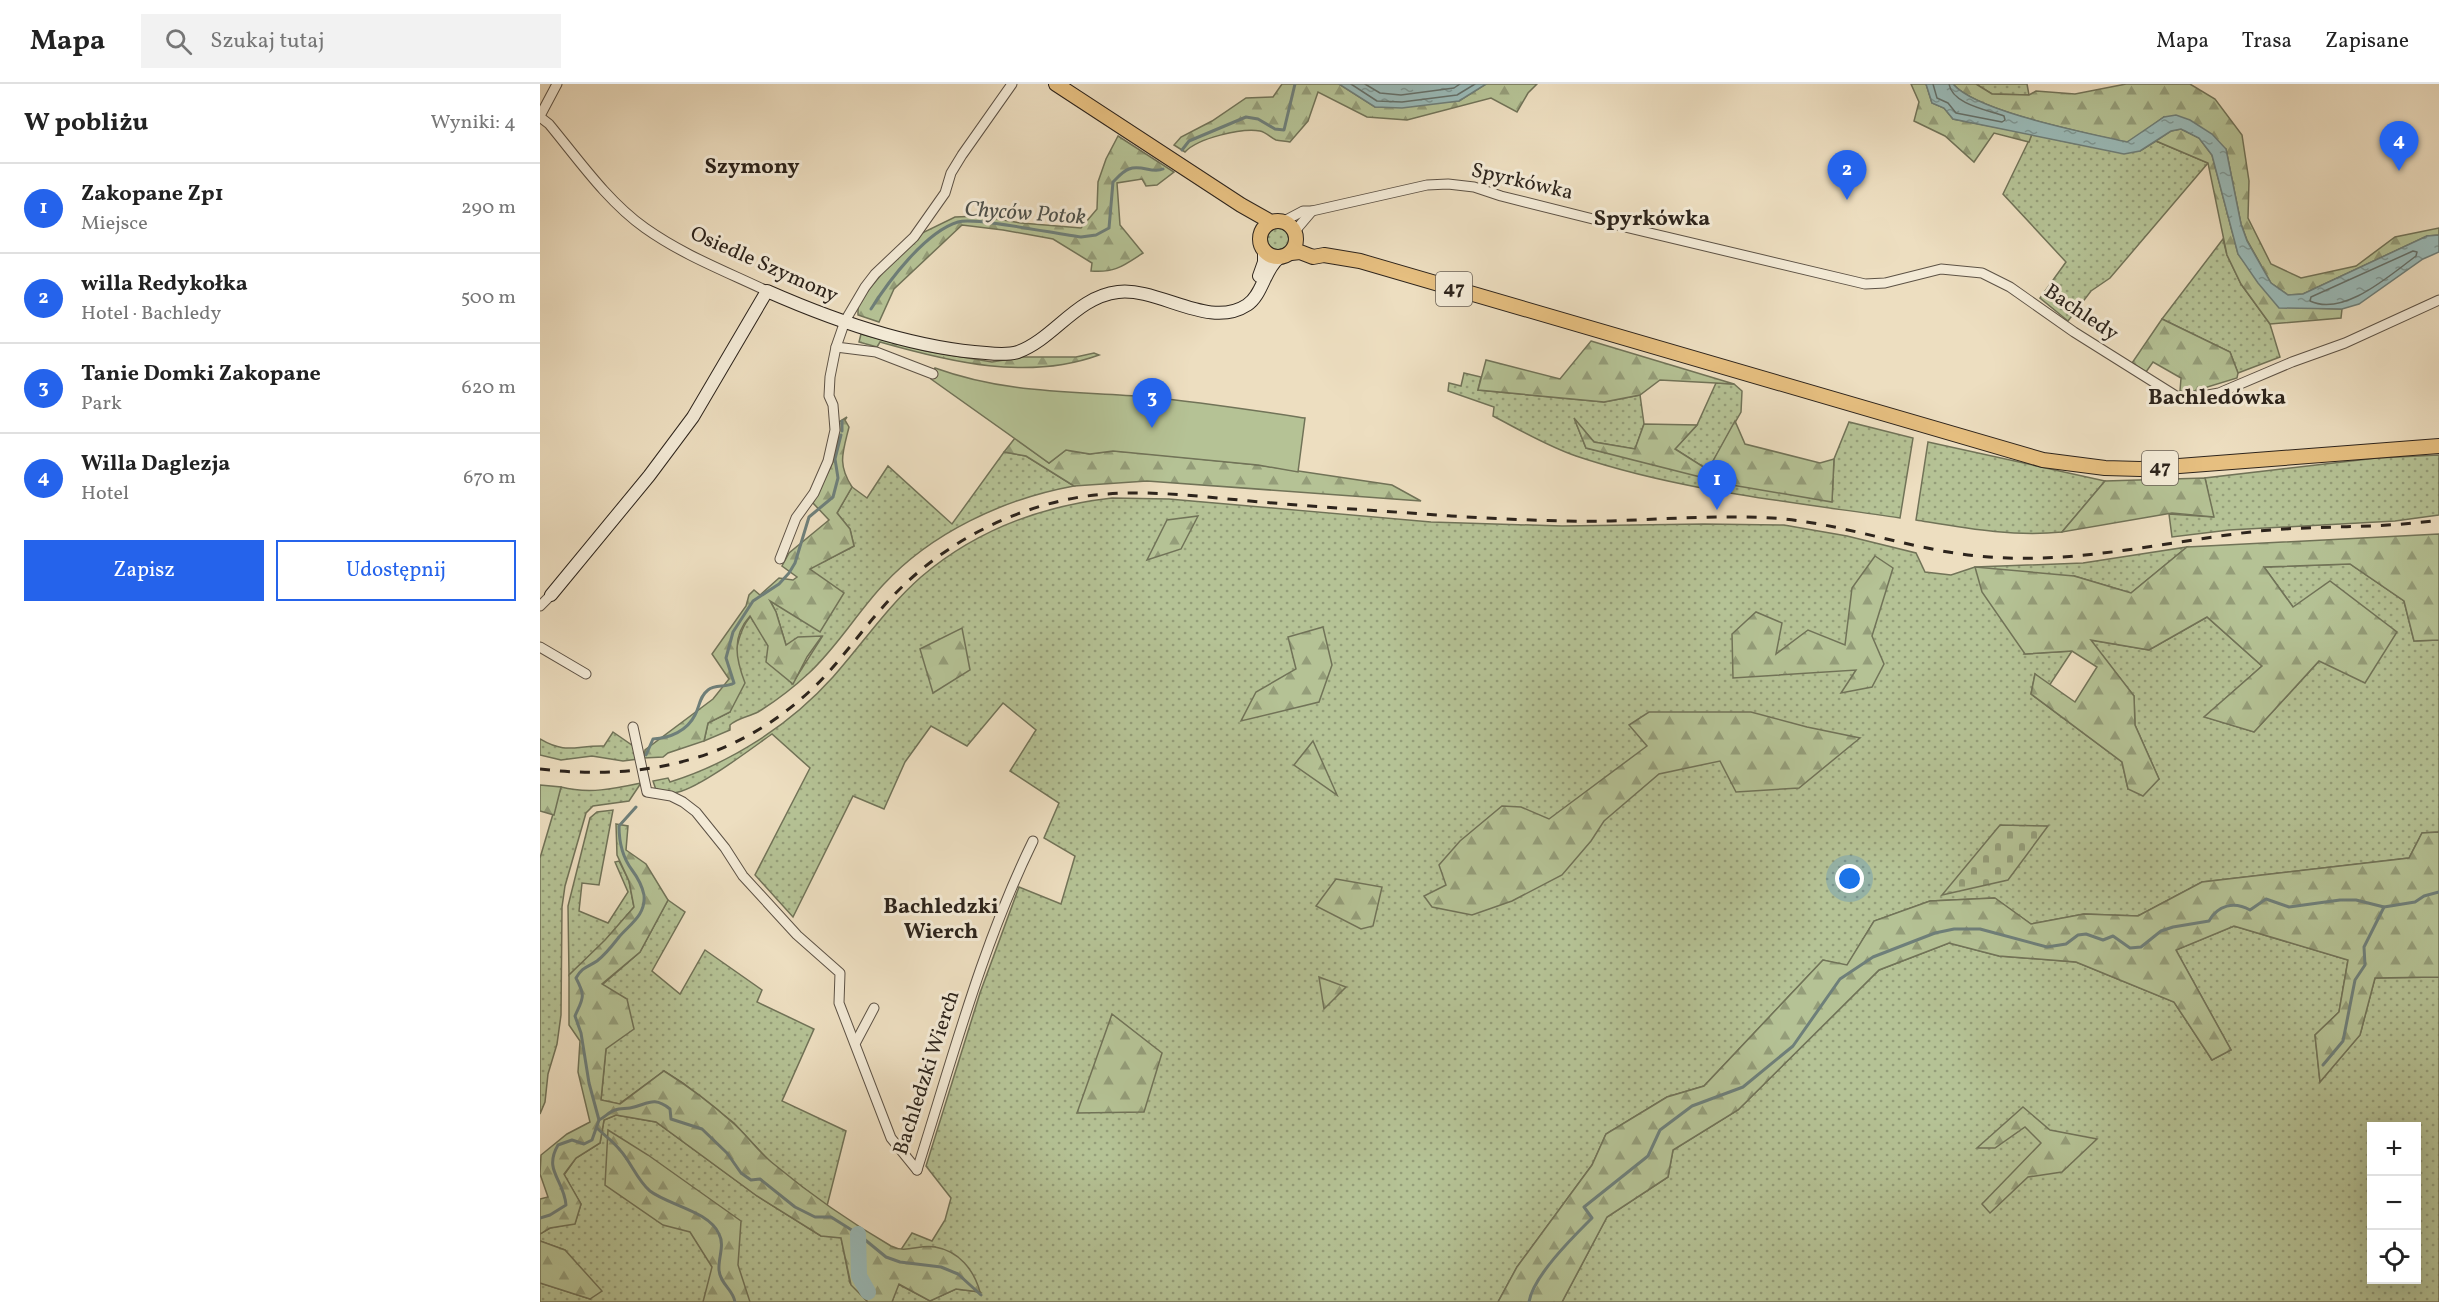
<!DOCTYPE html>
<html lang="pl">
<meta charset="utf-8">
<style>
:root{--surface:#fff;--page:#f2f2f2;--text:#222;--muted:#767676;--line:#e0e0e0;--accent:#2563eb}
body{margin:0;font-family:Vollkorn,serif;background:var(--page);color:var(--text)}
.controls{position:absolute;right:18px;bottom:18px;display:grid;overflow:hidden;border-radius:0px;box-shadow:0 6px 24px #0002}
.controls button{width:54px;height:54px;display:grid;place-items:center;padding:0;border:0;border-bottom:2px solid var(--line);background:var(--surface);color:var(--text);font:30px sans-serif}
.you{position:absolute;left:1310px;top:795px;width:21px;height:21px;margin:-15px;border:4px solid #fff;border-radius:50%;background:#1a73e8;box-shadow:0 0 0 9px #1a73e833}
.badge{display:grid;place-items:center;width:39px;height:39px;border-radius:50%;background:var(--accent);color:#fff;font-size:20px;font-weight:700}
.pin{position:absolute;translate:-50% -50px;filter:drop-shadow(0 2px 3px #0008)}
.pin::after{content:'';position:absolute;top:32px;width:21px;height:18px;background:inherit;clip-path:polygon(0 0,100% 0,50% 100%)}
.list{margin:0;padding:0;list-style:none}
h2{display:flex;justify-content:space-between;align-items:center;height:78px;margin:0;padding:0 24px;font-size:26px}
h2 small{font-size:20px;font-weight:400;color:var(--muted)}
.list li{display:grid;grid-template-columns:39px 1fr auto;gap:18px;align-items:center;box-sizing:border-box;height:90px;padding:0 24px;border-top:2px solid var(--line)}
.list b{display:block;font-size:22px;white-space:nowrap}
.list p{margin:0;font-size:20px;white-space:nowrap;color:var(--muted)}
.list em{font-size:20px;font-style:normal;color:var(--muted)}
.actions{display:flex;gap:12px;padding:18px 24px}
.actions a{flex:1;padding:14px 0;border:2px solid var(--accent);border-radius:0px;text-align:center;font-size:21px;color:var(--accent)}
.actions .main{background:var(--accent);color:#fff}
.icon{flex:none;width:33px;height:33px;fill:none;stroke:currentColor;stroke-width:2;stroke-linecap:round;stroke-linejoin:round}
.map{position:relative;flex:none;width:1899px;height:1218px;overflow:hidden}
header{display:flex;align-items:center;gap:36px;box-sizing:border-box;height:84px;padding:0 30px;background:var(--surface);border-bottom:2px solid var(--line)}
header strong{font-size:28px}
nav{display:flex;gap:33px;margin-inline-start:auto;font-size:21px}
.search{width:420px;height:54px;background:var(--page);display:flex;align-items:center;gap:15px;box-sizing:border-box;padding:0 21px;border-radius:0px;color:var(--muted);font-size:22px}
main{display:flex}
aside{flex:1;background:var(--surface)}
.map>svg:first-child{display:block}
</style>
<header>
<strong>Mapa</strong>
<div class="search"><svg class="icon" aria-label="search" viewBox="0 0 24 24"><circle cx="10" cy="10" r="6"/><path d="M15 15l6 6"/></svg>Szukaj tutaj</div>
<nav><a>Mapa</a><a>Trasa</a><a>Zapisane</a></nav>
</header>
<main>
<aside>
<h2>W pobliżu<small>Wyniki: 4</small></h2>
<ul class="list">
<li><span class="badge">1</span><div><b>Zakopane Zp1</b><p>Miejsce</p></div><em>290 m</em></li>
<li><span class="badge">2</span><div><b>willa Redykołka</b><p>Hotel · Bachledy</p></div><em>500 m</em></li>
<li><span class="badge">3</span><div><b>Tanie Domki Zakopane</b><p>Park</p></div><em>620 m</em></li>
<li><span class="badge">4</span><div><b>Willa Daglezja</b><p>Hotel</p></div><em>670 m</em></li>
</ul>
<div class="actions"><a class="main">Zapisz</a><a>Udostępnij</a></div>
</aside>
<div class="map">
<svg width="1899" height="1218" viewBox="0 0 1899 1218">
<defs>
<pattern id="grass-dots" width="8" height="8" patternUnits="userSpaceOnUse" patternTransform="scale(1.5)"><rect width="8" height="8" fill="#b5c295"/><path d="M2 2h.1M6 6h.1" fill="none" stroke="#949d79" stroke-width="1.8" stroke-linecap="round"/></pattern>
<pattern id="forest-firs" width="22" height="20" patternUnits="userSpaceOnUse" patternTransform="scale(1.5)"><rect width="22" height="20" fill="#b5c295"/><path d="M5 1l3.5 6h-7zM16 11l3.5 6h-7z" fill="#949d79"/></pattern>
<pattern id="cemetery-stones" width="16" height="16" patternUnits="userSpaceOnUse" patternTransform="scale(1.5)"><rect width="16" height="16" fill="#b5c295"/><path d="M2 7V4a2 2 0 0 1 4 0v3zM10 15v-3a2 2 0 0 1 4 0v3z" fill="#949d79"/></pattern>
<pattern id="water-ripples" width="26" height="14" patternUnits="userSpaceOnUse" patternTransform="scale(1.5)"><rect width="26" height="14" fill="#9abbb9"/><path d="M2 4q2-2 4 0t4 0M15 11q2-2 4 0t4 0" fill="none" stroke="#7e9896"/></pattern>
</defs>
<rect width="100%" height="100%" fill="#eddec0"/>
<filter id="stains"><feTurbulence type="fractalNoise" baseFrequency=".00333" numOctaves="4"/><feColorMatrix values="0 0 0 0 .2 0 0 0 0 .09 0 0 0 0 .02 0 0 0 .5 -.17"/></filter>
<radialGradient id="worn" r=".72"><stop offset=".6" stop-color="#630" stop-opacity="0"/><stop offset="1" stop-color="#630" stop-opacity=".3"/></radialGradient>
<g fill="url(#grass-dots)" stroke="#717358" stroke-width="1.5" fill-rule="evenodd">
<path d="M1436,0H1487L1489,11L1452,10Z"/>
<path d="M1492,50L1536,60L1600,67L1616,57L1668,79L1570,194L1551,207L1528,237L1500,214L1526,178L1463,110Z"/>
<circle cx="738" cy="155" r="11"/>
<path d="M1683,155L1687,171L1701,200L1730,240L1740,273L1698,289L1690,268L1622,235Z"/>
<path d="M924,289L941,293L938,306L1064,318L1100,311L1104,340L1095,365L1054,358L1035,336L1046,364L1292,417L1294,375L1309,338L1373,354L1360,434C1252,418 1140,407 1036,372C1007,362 980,346 953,332L954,323L908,307L909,299L921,302Z"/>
<path d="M1176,299L1194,300L1202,307L1201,328L1168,386L1135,365L1157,341Z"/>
<path d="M1388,358L1565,397L1522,448C1472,453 1425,444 1376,436Z"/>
<path d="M464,368L486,372L534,402C463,415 391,449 343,501C317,529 297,563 269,589C254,603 236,617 218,628C208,633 197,634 190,641V646L164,657L168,639L190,628C193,600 192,552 211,532L252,600L282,553L246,561L236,528L230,516L280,547L269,485L314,462L310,445L297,429L312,403L327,414L348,382L412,440Z"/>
<path d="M1899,371V431L1855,437L1689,446L1632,453L1629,430L1673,433L1665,394L1837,374Z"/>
<path d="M572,414L629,415L891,438L1022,442L1164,440L1244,441L1307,452L1376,469L1385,488L1411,491L1435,483L1543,479L1647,463L1591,509L1534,492L1484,570L1532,567L1509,602L1495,590L1491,610L1582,678L1588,705L1619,695L1595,641L1594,612L1550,556L1609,566L1667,533L1722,582L1665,633L1714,648L1779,577L1753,523L1724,483L1810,480L1864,517L1874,557L1899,556V748L1882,749L1869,774L1662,798L1598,832L1544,830L1491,840L1454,814L1390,817L1334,837L1307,882L1283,876L1164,1002L1127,1013L1066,1050L1052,1081L977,1183L958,1218H352L358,1200L390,1217L416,1205L440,1208L395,1163L360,1167L372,1149L392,1157L405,1136L411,1114L386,1082L440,909L479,803L521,820L535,772L504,754L519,719L470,687L496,646L463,619L427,662L391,642L365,678L344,725L313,712L253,833L215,791L270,684L232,650C212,664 156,707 134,709C127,710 122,709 116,706L113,697L128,694L130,698C191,679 250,641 293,593C323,559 347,523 381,493C435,447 501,422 572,414Z"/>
<path d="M73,648L96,664L98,675L83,677L52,672L21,676L0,671V655C27,671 36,661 64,662Z"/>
<path d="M101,699L89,717L53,722L46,729L25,802L22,823L21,931L17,960L8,990L5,1018L0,1030V774L21,703C49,710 73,705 101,699Z"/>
<path d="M73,726L59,801L42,799L39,827L68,839L88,808L75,778L79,777L89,797L94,823L66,856L29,891L28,822L50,734L57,728Z"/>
<path d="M128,816L145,828L112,887L140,910L165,866L222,906L217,918L274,945L242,1017L306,1047L287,1122L232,1080L194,1039L143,999L124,987L79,1020L61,1016L66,965L62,901L100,868Z"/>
<path d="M1694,842L1808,876L1799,928L1775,951L1780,998L1820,951L1835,894L1899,893V1218H1022L1067,1133L1128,1093L1133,1066L1198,1026L1339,886L1409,859L1459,872L1536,878L1634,918L1672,976L1691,966L1636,866ZM1832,1042H1876V1196H1832Z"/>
<path d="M76,1031L116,1038L217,1112L281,1152L301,1153L310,1199L328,1218H0V1199L50,1215L25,1166L0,1157V1150L10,1144L35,1139L41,1120L24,1091L36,1074L60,1059L64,1036Z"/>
</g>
<g fill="url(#forest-firs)" stroke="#717358" stroke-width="1.5">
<path d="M742,0H799L835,23L919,17L946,0H997L988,9L977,28L951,14L867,36L827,33L778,8L768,37L750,58C746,57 740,57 736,56C731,54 726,48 720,47C701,44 658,54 645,68L634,61L641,53L672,37L706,14L733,13Z"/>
<path d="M1371,0H1386L1392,19L1404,24L1413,35L1492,50L1489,58L1454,49L1434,78L1405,52L1374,37L1379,18Z"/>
<path d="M1413,0H1436L1452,10L1489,11L1496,7L1535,10L1586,0H1650L1675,15L1702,51L1709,97L1708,134L1731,180L1761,194L1816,182L1855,153L1899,144V151L1887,152L1763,210L1748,211L1731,199L1707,156L1701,140L1686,65L1624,33L1588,59C1548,49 1437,28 1413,0Z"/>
<path d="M1641,45L1659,54L1672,71L1698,170L1739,223L1802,225L1801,234L1730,240L1701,200L1687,171L1668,79L1616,57L1631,47Z"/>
<path d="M578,52L634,88L617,101L606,102L602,95L577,99L580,141L603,169C583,182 575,189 551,187L552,179L513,155L463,146L422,141L354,205L339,238L318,231V219L344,187L380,150L415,133L440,132L481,139L541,144L557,125L558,98L566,75Z"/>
<path d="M1622,235L1690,268L1698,289L1697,294L1651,308L1640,307L1641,294L1613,278L1606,288L1592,279Z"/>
<path d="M321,250L386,267L452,278L483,273H536L554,269L559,271C488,297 410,278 340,258L337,263L319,258Z"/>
<path d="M1051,257L1194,300L1120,296L1100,311L1064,318L938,306L946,276L1020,295Z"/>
<path d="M307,333L305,336L309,343C303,368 297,380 312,403L297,429L310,445L314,462L270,485L304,509L280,548L230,517L236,528L246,561L258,553L282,552L267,573L253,600L226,578L228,562L210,532C191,553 196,575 205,599L190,628L168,639L164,657L128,669L123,673L104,674L105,666L173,615L189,595L172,570L206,522L209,511L214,506L220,511L239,494L253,496L257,493L242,482L249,469L289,436L273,419L293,378L298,358L299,338Z"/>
<path d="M1034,334L1054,358L1095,365L1104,340L1157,341L1135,365L1168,386L1195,337L1205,360L1280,379L1294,375L1292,418L1192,401L1046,364Z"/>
<path d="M475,354L509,379L526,366L549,370L573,367L601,369L718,381L852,401L881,417L607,397L534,402L486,372L464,368Z"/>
<path d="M1665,394L1674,433L1632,429L1522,448L1565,397Z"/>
<path d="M658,432L641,465L607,476L627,436Z"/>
<path d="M1899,450V556L1874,557L1864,517L1810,480L1724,483L1753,523L1790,497L1857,548L1825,599L1779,577L1714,648L1664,633L1722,582L1667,533L1609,566L1551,556L1594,612L1595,641L1619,695L1603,712L1588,705L1582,678L1491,610L1495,590L1535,618L1557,583L1532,567L1485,570L1442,508L1435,483L1534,492L1591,509L1647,463Z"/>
<path d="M1335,472L1353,484L1332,552L1344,580L1332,603L1301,609L1316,586L1193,594L1192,550L1216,528L1242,539L1236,570L1268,546L1305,561L1312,504Z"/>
<path d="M783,543L792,581L779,618L701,637L716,608L756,585L748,553Z"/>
<path d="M422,544L430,586L393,609L380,565Z"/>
<path d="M1109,628H1211L1267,643L1320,654L1259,704L1196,708L1180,677L1119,690L1064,737L1051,757L1022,791L972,817L932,831L892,823L884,812L906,801L899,781L920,757L962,722L981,723L1009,735L1107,662L1089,641Z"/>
<path d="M773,657L797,711L754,681Z"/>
<path d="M0,701L21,703L14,731L0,727Z"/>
<path d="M76,740L88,742L86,766L106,780L128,816L100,868L62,900L87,915L94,945L66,965L61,1016L80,1020L124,987C148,1002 172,1020 193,1039C208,1052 219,1069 235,1081C271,1111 310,1138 351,1162C366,1170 379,1160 395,1163C419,1167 434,1186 440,1208L416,1205L390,1217L359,1200L352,1218H328L311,1201L301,1154L281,1152L217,1112L116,1038L76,1031L64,1036L60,1059L36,1074L24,1090L41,1120L35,1140L10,1144L0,1150V1115L8,1113L0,1090L1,1071L27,1050L50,1038L38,988L40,957L29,941V891L65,856L94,823L89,797L77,771Z"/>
<path d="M1899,748V893L1835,894L1820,951L1780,998L1775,951L1799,928L1808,876L1694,842L1636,866L1691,966L1672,976L1634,918L1536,878L1459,872L1409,859L1339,886L1198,1026L1133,1066L1128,1093L1067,1133L1022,1218H958L977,1183L1052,1081L1066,1050L1127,1013L1164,1002L1283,876L1307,881L1334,837L1390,817L1455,814L1491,840L1544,830L1598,832L1662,798L1869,774L1882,749Z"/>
<path d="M796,795L842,803L833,842L821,845L776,822Z"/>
<path d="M779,893L806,903L784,925Z"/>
<path d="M572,930L622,969L604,1028L537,1029Z"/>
<path d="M1483,1023L1510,1046L1557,1055L1522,1088L1488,1093L1450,1129L1442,1120L1501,1059L1485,1043L1455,1064H1437Z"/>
<path d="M68,1046L108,1071L201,1137L198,1181L210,1218H163L172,1183L150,1148L123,1141L65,1101Z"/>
<path d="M0,1157L25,1166L62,1207L50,1215L0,1199Z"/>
</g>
<path fill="url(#cemetery-stones)" stroke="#717358" stroke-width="1.5" d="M1460,741L1508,742L1468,796L1402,811Z"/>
<path fill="#b5c295" stroke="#717358" stroke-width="1.5" d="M395,284C467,310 532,307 607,313C660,318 712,326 765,334L758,388L718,381L573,367L550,370L526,366L509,379L391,295Z"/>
<g fill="url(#water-ripples)" stroke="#6e7f7a" stroke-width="1.5">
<path d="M799,0H946L919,17L862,24L835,23Z"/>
<path d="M1386,0H1413C1437,28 1548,49 1587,58L1624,33L1636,31L1650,36L1672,50L1686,65L1701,140L1707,157L1731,199L1748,211L1763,210L1887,152L1899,151V168L1883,175L1819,220L1802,225L1739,224L1718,199L1698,170L1672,71L1659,54L1641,45L1631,47L1600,67L1584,70L1413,35L1404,24L1392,19Z"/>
</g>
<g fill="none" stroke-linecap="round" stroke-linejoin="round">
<g stroke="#64706a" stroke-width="1.5">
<path d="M811,0L837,17L862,18L917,11L935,0"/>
<path d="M825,0L840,9L861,11L914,4L920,0"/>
<path d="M1393,0L1397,14L1408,19L1416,29L1462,38L1465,36L1464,32C1447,26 1412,20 1409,0"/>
<path d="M1873,167L1877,168L1876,172C1850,191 1804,233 1770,217L1771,213Z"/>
</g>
<g stroke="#6e7f7a" stroke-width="3">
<path d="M642,66L649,57L706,33L718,35L735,45L744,46L755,0"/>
<path d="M331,225C348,198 385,148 418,138C436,133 516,150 541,153L556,151L569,144L573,98C578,93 583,87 589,85C601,80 612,90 623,85"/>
<path d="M302,347V337"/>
<path d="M106,671L113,655C130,654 147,647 155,631C160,622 159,613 168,606C175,600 186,604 194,599L186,574L193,548L213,517L239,500L249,489L255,479L269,433L293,413L298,394L295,375L301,351"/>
<path d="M1783,981L1803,957L1815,896L1825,881L1824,863L1844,823"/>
<path d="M59,1036C65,1033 69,1028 75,1026C80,1024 85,1025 90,1024C107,1021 113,1011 130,1025L131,1035L162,1045L187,1069L201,1089L211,1096L220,1095L255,1123L275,1133H291L318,1150L346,1173L360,1178L401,1183L418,1190L441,1211"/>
<path d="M57,1044C64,1051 74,1058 80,1066C91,1078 97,1096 110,1107C128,1121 169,1127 179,1150C185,1161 178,1174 179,1186C180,1200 193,1205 195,1218"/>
<path d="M0,1134L10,1131L26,1121C24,1095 3,1087 18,1061L32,1056L44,1060L52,1056L59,1036L49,999L41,949L35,932C43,914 46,913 36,894C42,883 48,883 57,877C66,870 72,862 79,853C90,840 106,831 104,811C102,801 98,794 92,786C83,774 79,757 79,742L96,723"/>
<path d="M989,1218C993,1192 1034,1152 1052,1134L1044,1123L1108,1072L1120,1046L1152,1022L1203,1003L1253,962L1300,895L1333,873L1395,849L1414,845H1440L1507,863L1526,860L1538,851L1546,850L1563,856L1573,852L1590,864L1601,863L1621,847L1633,843L1669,837C1678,821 1694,817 1710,826L1726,815L1749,823L1800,816H1816L1844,823L1875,818L1884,812L1899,808"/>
</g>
<path stroke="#9abbb9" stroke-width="16" d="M318,1150L319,1192L328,1208"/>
<defs>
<g id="street">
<path d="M0,32L17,0"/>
<path d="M0,33L9,40C38,75 67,117 105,144C143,171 185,187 227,207"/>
<path d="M744,137L763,127H772L887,101L908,100L934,103L961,112L1089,144L1325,200L1345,199L1401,185L1442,189L1470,203L1534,248L1636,312L1651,314L1679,309L1752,278L1805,259L1899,216"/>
<path d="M755,147L772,127"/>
<path d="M296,263L336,268L393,290"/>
<path d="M240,475L256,434L274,409L288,377L295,346L293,321L289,312L290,293L296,263L305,237L325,203L335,190L374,153L405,109L411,89L422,71L472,0"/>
<path d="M0,522L11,511"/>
<path d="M0,563L46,590"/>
<path d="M93,643L107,708L131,712L143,718L156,728L185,764L203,792L257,851L300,889L299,919L351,1054L377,1086"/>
<path d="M316,958L334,924"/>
<path d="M377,1086C412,976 442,861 493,757"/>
</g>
<g id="secondary">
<path d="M719,192L724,178V168"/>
<path d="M11,511L109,392L153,333L227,207C295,237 371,264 446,269C456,270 468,271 478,268C515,254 536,213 578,208C619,203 669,246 707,221C722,212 725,184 739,174"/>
</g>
<g id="primary">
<path d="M516,0L701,121L731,138"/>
<circle cx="738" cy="155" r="18"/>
<path d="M751,169L760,168L773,173L784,171L820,177L1503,376L1565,384L1600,385L1899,362"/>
</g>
</defs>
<use href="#street" stroke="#5d5245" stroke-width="11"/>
<use href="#secondary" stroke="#2d241c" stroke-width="14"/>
<use href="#primary" stroke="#2d241c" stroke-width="16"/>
<use href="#street" stroke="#f3ead6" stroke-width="9"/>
<use href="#secondary" stroke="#f3ead6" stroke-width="12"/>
<use href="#primary" stroke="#e6bf80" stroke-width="14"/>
<path stroke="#2d241c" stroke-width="3" stroke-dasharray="10 10" stroke-linecap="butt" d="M0,685C102,697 193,678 270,607C297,582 318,551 342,524C393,465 464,426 540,413C597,404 654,412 710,417C777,423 844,427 911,432C964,435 1018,438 1071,437C1125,435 1179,431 1232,434C1306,439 1375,468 1449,473C1539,480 1629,457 1719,447C1779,441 1839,445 1899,436"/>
</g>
<g text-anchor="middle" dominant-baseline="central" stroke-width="6" stroke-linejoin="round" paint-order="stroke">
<g fill="#f3ead6" stroke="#685f54" stroke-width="1.5">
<rect x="896" y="188" width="36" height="34" rx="4.5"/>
<rect x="1602" y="367" width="36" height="34" rx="4.5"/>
</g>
<g font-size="20" font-weight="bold" fill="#2d241c">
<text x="914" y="205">47</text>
<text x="1620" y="384">47</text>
</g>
<g font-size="21" fill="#2d241c" stroke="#f3ead6">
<text transform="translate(982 98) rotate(13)">Spyrkówka</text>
<text transform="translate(224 181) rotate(24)">Osiedle Szymony</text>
<text transform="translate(1541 229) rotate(34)">Bachledy</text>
<text transform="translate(387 989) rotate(-72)">Bachledzki Wierch</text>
</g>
<g font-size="22" font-weight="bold" fill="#2d241c" stroke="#f3ead6">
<text x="212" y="83">Szymony</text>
<text x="1112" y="135">Spyrkówka</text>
<text x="1677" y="314">Bachledówka</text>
<text x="401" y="823">Bachledzki<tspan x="401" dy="25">Wierch</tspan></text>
</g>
<g font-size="22" font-style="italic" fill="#4e514b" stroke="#f3ead6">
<text transform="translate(485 130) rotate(4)">Chyców Potok</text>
</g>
</g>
<rect width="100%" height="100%" filter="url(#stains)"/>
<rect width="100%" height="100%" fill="url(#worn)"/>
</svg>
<div class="controls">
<button>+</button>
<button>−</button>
<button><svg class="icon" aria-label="locate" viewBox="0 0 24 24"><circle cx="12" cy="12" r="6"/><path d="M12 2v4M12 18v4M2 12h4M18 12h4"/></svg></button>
</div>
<div class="you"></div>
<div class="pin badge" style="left:1177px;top:426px">1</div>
<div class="pin badge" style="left:1307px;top:116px">2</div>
<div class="pin badge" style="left:612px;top:344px">3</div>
<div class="pin badge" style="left:1859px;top:87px">4</div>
</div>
</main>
